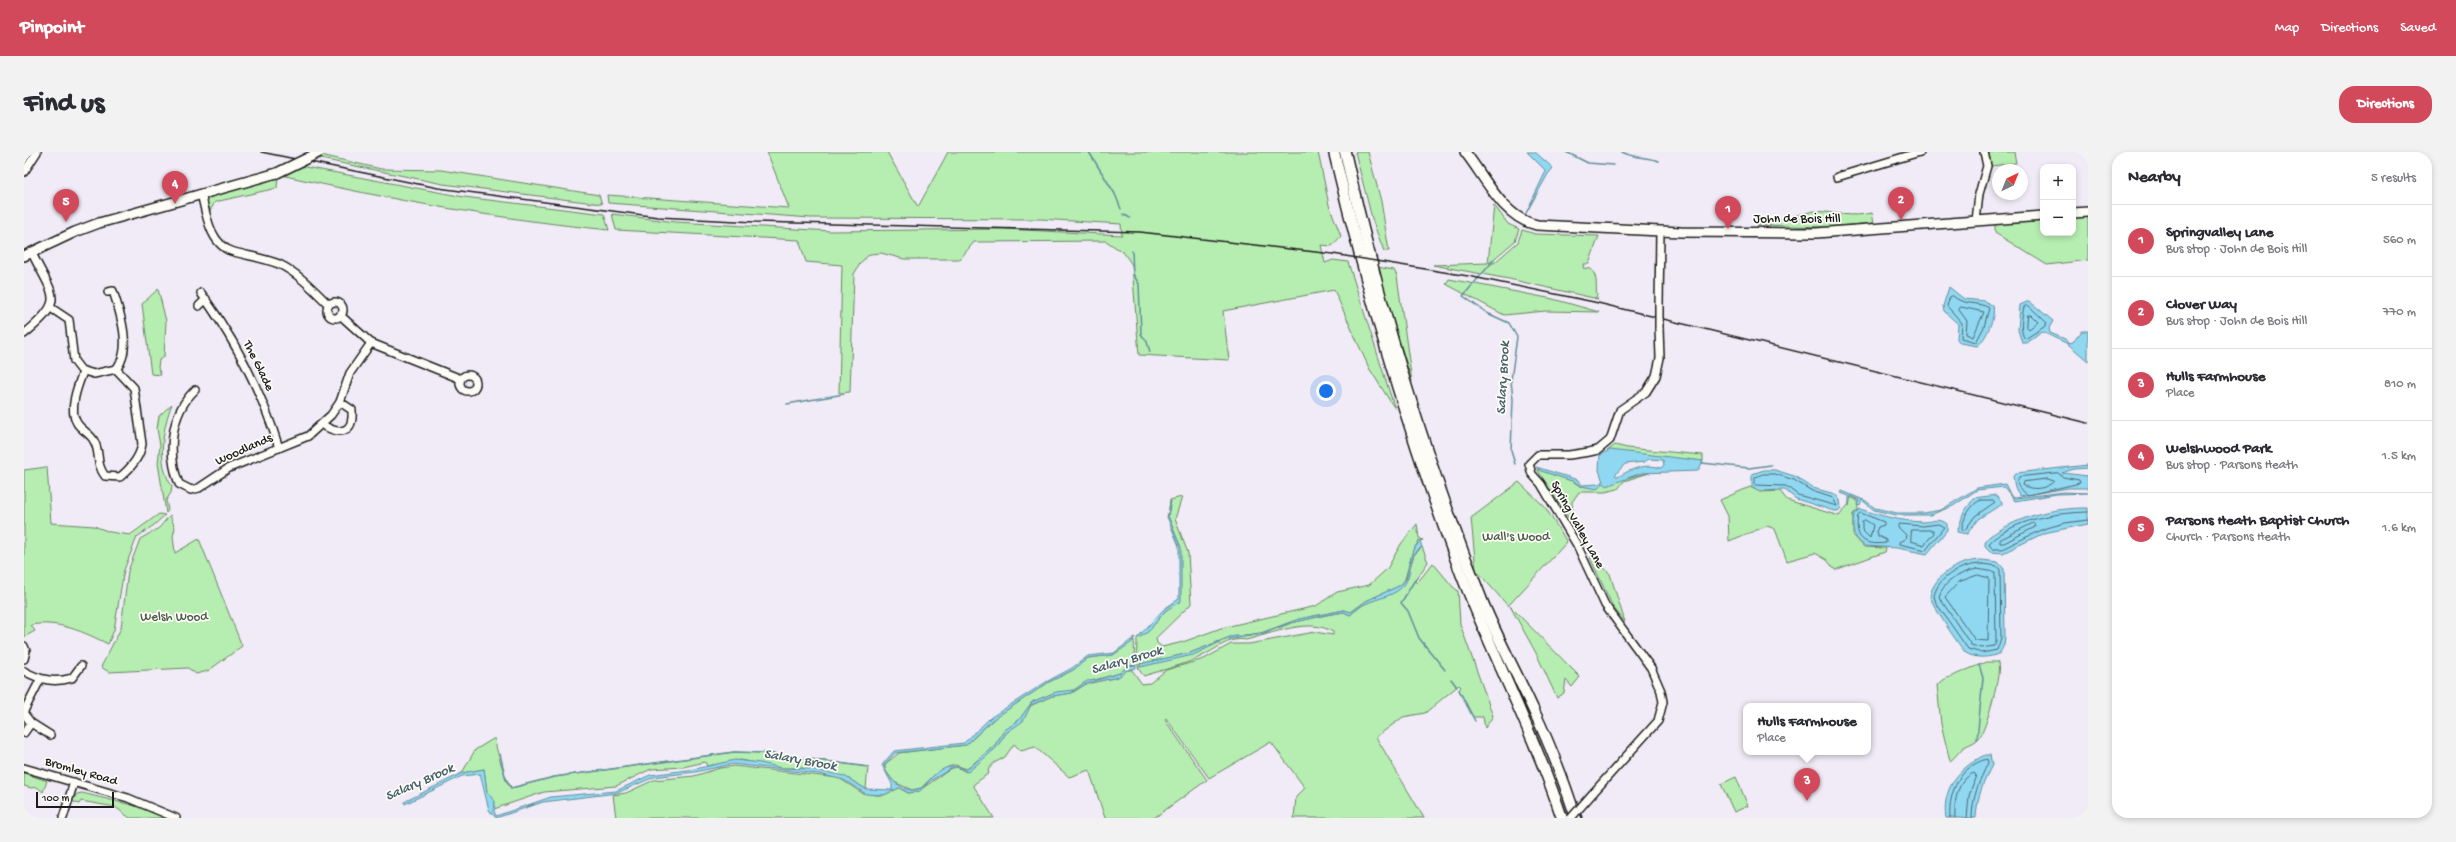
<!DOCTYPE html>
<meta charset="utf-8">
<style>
:root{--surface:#fff;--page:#f2f2f3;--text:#2b2b33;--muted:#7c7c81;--line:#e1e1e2;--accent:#d1495b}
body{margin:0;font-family:"Gochi Hand",sans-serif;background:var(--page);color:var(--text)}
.controls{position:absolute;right:12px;top:12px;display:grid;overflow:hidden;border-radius:8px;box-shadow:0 2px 6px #0003}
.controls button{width:36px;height:36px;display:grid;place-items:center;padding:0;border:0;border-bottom:1px solid var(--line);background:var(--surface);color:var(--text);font:20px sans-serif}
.compass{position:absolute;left:1968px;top:12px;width:36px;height:36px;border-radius:50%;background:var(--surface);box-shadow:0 2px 6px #0003;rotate:43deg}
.scale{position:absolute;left:12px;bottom:10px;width:78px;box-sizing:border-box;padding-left:4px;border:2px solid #1c1c1c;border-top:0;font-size:11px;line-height:14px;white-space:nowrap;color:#1c1c1c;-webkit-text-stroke:3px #fdfcf7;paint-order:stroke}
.you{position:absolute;left:1302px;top:239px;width:14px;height:14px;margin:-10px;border:3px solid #fff;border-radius:50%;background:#1a73e8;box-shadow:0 0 0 6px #1a73e833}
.badge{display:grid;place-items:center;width:26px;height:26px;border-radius:50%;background:var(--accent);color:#fff;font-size:13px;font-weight:700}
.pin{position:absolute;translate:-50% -33px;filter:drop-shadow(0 1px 2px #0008)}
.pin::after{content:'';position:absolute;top:21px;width:14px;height:12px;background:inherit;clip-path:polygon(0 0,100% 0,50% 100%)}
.popup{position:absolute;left:1719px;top:551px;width:128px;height:52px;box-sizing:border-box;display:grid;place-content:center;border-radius:8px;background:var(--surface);filter:drop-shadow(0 1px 3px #0005);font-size:13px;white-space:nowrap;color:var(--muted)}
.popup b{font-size:15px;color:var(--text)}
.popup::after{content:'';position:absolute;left:50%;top:100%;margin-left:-8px;border:8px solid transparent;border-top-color:var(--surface)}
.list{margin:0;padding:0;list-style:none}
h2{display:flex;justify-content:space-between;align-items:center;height:52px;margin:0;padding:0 16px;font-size:17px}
h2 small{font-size:13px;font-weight:400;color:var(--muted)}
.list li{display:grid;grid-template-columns:26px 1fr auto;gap:12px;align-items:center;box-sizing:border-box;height:72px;padding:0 16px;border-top:1px solid var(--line)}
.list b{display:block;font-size:15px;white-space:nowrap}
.list p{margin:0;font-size:13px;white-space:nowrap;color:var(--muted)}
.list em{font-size:13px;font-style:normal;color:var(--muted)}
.map{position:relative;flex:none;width:2064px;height:666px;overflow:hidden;border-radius:16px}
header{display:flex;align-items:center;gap:24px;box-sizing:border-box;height:56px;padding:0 20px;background:var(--accent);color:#fff}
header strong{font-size:19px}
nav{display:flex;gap:22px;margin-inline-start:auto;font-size:14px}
.intro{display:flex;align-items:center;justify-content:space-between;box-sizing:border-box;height:96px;padding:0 24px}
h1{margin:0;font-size:28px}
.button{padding:10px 18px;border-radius:16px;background:var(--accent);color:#fff;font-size:14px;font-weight:700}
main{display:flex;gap:24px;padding:0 24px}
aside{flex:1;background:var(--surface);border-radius:16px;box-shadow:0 2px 6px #0003}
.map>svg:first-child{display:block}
</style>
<header>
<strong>Pinpoint</strong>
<nav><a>Map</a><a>Directions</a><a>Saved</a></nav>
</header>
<div class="intro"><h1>Find us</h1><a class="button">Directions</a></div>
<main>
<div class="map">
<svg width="2064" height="666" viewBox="0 0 2064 666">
<rect width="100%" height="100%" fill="#f0ebf6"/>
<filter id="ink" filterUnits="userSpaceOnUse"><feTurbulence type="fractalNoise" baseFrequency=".025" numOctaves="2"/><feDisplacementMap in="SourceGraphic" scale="8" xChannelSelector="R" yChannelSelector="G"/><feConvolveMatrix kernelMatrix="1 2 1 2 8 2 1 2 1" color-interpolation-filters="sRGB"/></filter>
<g filter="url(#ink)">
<g fill="#b6edb0" stroke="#698466">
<path d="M743,0H863L894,55L924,0H1294L1305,53L1317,84L1308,94L1297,93L1301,111L1309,108L1324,110L1371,257L1345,216L1310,138L1199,159L1205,208L1115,203L1108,113L1100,101L1082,89L950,90L936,107H880L857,101L846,102L837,110L830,122L826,240L815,241L818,113L782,110L775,88L592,78L588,62L652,70L807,79L979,77L1098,83L1097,72L1016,67L787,66L584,51L583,43L765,56Z"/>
<path d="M1331,0H1344L1357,49L1365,99H1360L1349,70Z"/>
<path d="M1965,0H1990L1992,11L1967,14Z"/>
<path d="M297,3L357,17L417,18L575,43L578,52L419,32L292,6Z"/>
<path d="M276,14L440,45L580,62L585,78C474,67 366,48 257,23Z"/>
<path d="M254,25L253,36L191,50L186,59L182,46Z"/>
<path d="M1470,53L1484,72L1495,77L1491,89L1465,111H1470L1494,90L1498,78L1511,82L1575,84L1565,112H1560L1559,116L1567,117C1575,126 1571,137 1573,144L1570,146L1574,147L1485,127L1409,113L1464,111Z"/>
<path d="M1790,59C1812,60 1825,66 1848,61L1850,71L1801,75L1733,73Z"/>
<path d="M2064,63V108L2023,113L1971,81V70L2019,67V81H2049V64Z"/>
<path d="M1353,115L1370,118L1373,124L1388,230Z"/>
<path d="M1425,127L1529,147L1575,160L1522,159L1480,163L1422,132Z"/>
<path d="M134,137L142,169L140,205L135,208L134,216L137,223L127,222L118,152Z"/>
<path d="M148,252C139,274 132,312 148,334L147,341L142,348L144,358L142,361L134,311L136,293L133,277L135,264Z"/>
<path d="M1591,293L1603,296L1679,303V309L1583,299Z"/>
<path d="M23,315L27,371L70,374L86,380L106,383L135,362L141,363L130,373L113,385L100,418L90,478L84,492C60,480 34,468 7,473L11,479L0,485V318Z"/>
<path d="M1513,317L1548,329L1556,334L1574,336L1580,331L1628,320L1600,329L1594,337L1581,340H1555L1548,350L1549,373Z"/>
<path d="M1495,330L1521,355L1543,390L1484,454L1452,418L1447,366Z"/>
<path d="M1726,335L1736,340L1756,339L1763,348L1815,364L1825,352L1826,345L1833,348L1834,358L1829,362V383L1840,395L1862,396L1861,400L1811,418L1803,408L1791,401L1763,409L1751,377L1743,374L1705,389L1704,364L1696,348Z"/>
<path d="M1158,345L1151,367L1164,401L1167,452L1132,486L1133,491L1138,495L1159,490L1197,476L1292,454L1313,440L1345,433L1363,417L1377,392L1393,372L1395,386L1399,388L1395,389L1389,398L1381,427L1377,433L1342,449L1327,460L1320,458L1275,467L1237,481L1206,485L1166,501L1116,512V515L1172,501L1200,488L1238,482L1267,471L1302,463L1320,460L1326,463L1340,452L1371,440L1380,433L1390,403L1398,395L1404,410L1391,429L1393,431L1409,411L1429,435L1434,439L1436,472L1469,564L1461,576L1459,565H1449L1435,538L1437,535L1435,533L1401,561L1379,565L1352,585L1400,666H1270L1272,645L1281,636L1247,590L1185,626L1142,566L1141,568L1183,628L1130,666H1081L1065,618L1045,625L1011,595L997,599L990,592L981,605L970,611L964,618L965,621L949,633L970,666H592L589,643L602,641L630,628L670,624L696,616L710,614L815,626L838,641L852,643H860L875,636L884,641L893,640L928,616L933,615L942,620L972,596L982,581L1000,567L1006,554L1028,544L1048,541L1062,532L1094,525L1103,518H1108L1118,532L1126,531L1142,518L1180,507L1207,492H1225L1291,480L1309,483V480C1286,465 1247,482 1222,488C1205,485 1194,496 1180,503C1165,512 1137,518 1120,524C1110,516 1113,497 1113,486L1125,479L1141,459L1156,446V395L1144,364L1146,348Z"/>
<path d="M146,363L151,376L149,384L151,401L175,387L218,494L184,519L172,522L164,516L85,520L77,515L97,476L104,419L116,387L135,376Z"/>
<path d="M1569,404L1586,422L1601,470L1589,455L1566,406Z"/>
<path d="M1486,454L1556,525L1548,535L1542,528L1540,541L1533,546L1512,501Z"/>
<path d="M1110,488L1111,513L1104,514L1096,521L1060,531L1050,538L1027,542L1008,550L995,568L979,580L971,593L943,617L931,613L924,615L910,623L897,636L888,638L870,630L861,618V612L875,601L942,593L972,565L1025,530L1049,518L1064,506L1089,503Z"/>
<path d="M1962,510H1973C1980,515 1961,581 1955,586C1952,590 1946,592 1942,594C1936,597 1932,605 1926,609L1917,572L1913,533L1921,527Z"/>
<path d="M469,587H471C471,595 482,631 488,636L530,625L710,600L742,601L844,615L842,637L825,627L779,616H757L717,608L683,614L681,610L659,615L627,617L592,634L520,640L470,657L471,650L463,640L460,617L438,621L451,598Z"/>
<path d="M0,621L23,629L19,640L13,635L7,636L0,634Z"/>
<path d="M1712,625L1724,654L1710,660L1697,632Z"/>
<path d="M58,641L116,655L142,666H106L91,655L57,649L55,652L48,649L53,642Z"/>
</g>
<g fill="#90d8f1" stroke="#628d9c" fill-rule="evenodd">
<path d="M1503,0H1511L1529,16L1524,22L1500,65L1522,19Z"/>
<path d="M1925,135L1940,147L1961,149L1969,154C1972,164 1962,188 1953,194L1936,191L1933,187L1934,172L1920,159L1919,154Z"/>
<path d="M2005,149L2029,169L2025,176L2026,181L2041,187L2044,191L2049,190L2058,179H2064V209L2044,192L2018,180L2003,191H1998L1994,178L1996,153Z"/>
<path d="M1586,298L1679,309L1674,319L1617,321L1583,334L1580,331L1573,337L1557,334L1551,330L1517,319L1512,315L1554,328L1558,333L1575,332L1579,330L1575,318L1576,303ZM1625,307L1639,308L1640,313L1637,316C1621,311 1607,317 1594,325L1591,323L1601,312L1620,310Z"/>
<path d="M2064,313V316L2050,317L2038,321L2064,324V336H2044L1996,344L1991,336L1989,324L1992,321Z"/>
<path d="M1740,318H1751L1770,324L1789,336L1811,342L1816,348L1817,356L1814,359H1810L1772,347L1761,338L1737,339L1728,336V322Z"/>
<path d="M1981,332L1987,344L1991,346L2040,340L2064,341L2033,342L1991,349L1980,335L1953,338L1929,354L1906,363H1872L1850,358L1838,348L1836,354L1833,353L1835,348L1827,344L1825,354V344L1817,341L1818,339L1842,349L1851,356L1873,361H1900L1917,358L1953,336Z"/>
<path d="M1972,343L1978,350V352L1954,367L1943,382L1933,380L1940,360L1950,346Z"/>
<path d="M1147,349L1144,364L1157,395V449L1141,459L1125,479L1115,486V484L1140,457L1155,447V394L1143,365Z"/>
<path d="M2064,356V372L2020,381L1979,401L1967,400L1961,394C1960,386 1968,383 1974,379C2003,362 2031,356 2064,356Z"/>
<path d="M1836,357C1858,364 1876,369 1899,370C1908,370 1915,365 1923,372V378L1903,402L1873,396L1841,394C1828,385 1828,376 1830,362Z"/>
<path d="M1396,389L1398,395C1383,403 1389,422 1380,433C1371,444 1354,446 1341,452C1336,454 1331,459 1326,463L1320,460L1302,463L1267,471L1238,482L1200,488L1169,503L1116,515V512L1166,501L1206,485L1237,481L1275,467L1320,458L1327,460L1342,449L1377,433L1382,427L1389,398Z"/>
<path d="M1958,408L1974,410L1980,417L1981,485L1980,493L1976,501C1967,506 1951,507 1942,501C1937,497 1906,450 1906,444C1910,422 1937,408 1958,408Z"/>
<path d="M1111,485L1107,491L1089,503L1064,506L1049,518L1025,530L968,568L942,593L871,601L860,613C863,628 883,644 897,636C902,633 904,628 908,625C920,614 928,613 942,617L945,616L971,593L981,578L995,568L1008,550L1032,540L1050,538L1063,529L1073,528L1096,521L1104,514L1112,513V516L1103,518L1094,525L1062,532L1047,541L1028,544L1007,553L999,569L982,581L972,596L944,620L933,615L928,616L906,629L896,639L885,641L875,636L860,643L842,642L820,628L795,622L709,612L671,620L630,625L593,641L519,650L472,666L465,658L456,622L438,624L381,652L380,650L438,621L460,617L463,640L471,650L470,659L472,664L527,645L592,639L626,623L671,617L711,608L737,611L757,616L787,617L820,624L842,637L868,638V632L858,613L870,599L940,591L966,566L1022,530L1048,516L1064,504L1090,501Z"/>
<path d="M1966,603L1968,613C1959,631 1953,645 1952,666H1922C1918,642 1930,622 1949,610C1955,606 1960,602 1966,603Z"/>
</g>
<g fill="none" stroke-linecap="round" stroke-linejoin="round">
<g stroke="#4a6771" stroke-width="1">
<path d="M1929,144C1939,154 1954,149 1965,156L1960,175L1952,190L1937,186L1938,171L1923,154L1926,145Z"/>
<path d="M2004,153L2023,171L2020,175L2001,187C1995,180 1998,163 2000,155Z"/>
<path d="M1937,155L1960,160L1949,185L1942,182L1943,169L1935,158Z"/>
<path d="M2004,163H2007L2014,170L2005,177L2003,175Z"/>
<path d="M2034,321L2039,325L2055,328L2056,331L2004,343C1998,338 1990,335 1995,325Z"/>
<path d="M1739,322H1751L1770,328L1788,339L1809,346L1813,354L1774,343L1762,334L1731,333V326Z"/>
<path d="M2024,327L2030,329C2023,337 2008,339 1999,333L2000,330Z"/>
<path d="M1957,348H1969L1971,350L1951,364L1941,378H1938C1937,370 1948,350 1957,348Z"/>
<path d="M2064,360C2033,361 2005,365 1978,381C1973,385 1967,387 1965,393L1969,397H1978L2019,377L2041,371L2064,368"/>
<path d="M1837,361L1860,370V373L1854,375L1852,380L1854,384L1862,388V391C1839,394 1830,386 1834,363Z"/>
<path d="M1841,368L1849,373L1846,386L1838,378V370Z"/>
<path d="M2010,371L2011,375L1980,391H1976V388Z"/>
<path d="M1875,372L1899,374L1914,372L1920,375L1902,398L1875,392V390L1881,387L1882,383L1874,375Z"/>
<path d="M1888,378H1909L1910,381L1900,393L1887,389Z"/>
<path d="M1958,412L1973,414L1976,418L1977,486L1973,498L1958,501L1944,497L1912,451L1910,444C1914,424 1939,412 1958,412Z"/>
<path d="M1953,417L1971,420L1972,489L1970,494L1958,496L1947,493L1915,445C1919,429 1938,420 1953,417Z"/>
<path d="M1954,423L1965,426L1964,489L1951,488L1921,445L1935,430Z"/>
<path d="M1926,666C1924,640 1936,614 1963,607L1964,611C1955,629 1948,646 1948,666"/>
<path d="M1931,666C1930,649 1933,628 1950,621L1952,623L1945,644L1943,666"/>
</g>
<g stroke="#628d9c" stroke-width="1.5">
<path d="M1065,0L1091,42L1097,57"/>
<path d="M1542,0L1564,11L1589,13"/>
<path d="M1598,0C1610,6 1623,5 1635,9"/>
<path d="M1099,62L1106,66"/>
<path d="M1108,99L1109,122L1115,132L1117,182L1123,190L1126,200"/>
<path d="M1470,108L1439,144L1463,161L1485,171L1493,185L1487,228L1489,248L1487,299L1491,312"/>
<path d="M763,252L820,242"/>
<path d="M1678,311L1725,316L1747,313"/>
<path d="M1377,451L1392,426"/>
<path d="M1378,452L1384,459L1395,486L1421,518"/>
<path d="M1427,527L1433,535"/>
<path d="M1435,538L1451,569"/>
<path d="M1953,588L1959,526L1955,513"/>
<path d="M476,602L482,628L487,636L530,625L710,600L742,601L844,615"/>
<path d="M503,655L510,652"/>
</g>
<defs>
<g id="minor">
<path d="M0,20L13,0"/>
<path d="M1813,25L1896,0"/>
<path d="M177,41C182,62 186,94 210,100C225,104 240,106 255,112C274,121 290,138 305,153"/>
<path d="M1952,69L1955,42L1963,14L1960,0"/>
<path d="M177,141C211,188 238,240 255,296"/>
<circle cx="311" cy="158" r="8"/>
<path d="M175,154L182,147"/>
<path d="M1635,154L1636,79"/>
<path d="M27,156L45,168L50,209L57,218L70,222L92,217C109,198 96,160 89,139L84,140"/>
<path d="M316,163L347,191L437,227"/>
<path d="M0,182C43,147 29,145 8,101"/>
<path d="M59,220C54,233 44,258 53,271C57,278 67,282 70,289C77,301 71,311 81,324L96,325C107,316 116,305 118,292L110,236L92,217"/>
<circle cx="444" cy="231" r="8"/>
<path d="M171,238C146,262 143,301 155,332L167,338L175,336L205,316L284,284L307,263L316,250L326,221L347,191"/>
<path d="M299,273C315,283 330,282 328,258L316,250"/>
<path d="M0,494L2,499L0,507"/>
<path d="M0,519C16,528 30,531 48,526L57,514"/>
<path d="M0,559L16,528"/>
<path d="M0,562L7,571L26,583"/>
<path d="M0,581L7,571"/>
<path d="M0,616L104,646L152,666"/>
<path d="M1569,641L1634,569L1639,550L1637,539L1627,516L1581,453L1553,393L1517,332L1508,322L1505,312L1514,303H1545L1565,300L1574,298L1586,288L1596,258L1622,240L1632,224L1636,206L1635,176"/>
<path d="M39,666L50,630"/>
</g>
<g id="major">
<path d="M1441,0C1461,25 1479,66 1513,73L1657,80L1792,81L2019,64"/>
<path d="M2049,61L2064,60"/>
<path d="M0,104L51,80L75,71L253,21"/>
</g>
<g id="highway">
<path d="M1310,0C1343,139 1383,277 1433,411C1465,497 1509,578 1538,666"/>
<path d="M1321,0C1355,153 1400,305 1459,451C1474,487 1493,522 1509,557C1526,592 1540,629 1552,666"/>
</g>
</defs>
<use href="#minor" stroke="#1c1c1c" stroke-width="10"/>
<use href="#major" stroke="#1c1c1c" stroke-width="12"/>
<use href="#highway" stroke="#1c1c1c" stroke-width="13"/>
<use href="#minor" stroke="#fdfcf7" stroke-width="7"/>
<use href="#major" stroke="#fdfcf7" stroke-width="9"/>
<use href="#highway" stroke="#fdfcf7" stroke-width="10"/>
<path stroke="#1c1c1c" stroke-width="1.5" d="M237,0L414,36L634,65L731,70L1116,80L1309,102L1444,124L1570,150L2064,271"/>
<defs>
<g id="minor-bridge">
<path d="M1635,154V176"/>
<path d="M1547,666L1569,641"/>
</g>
<path id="major-bridge" d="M253,21L296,0"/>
</defs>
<use href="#minor-bridge" stroke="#1c1c1c" stroke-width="10" stroke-linecap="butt"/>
<use href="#major-bridge" stroke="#1c1c1c" stroke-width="12" stroke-linecap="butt"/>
<use href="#minor-bridge" stroke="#fdfcf7" stroke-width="7"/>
<use href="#major-bridge" stroke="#fdfcf7" stroke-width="9"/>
</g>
</g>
<g text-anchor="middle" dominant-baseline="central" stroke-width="3.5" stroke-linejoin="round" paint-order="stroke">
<g font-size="13" fill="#1c1c1c" stroke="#fdfcf7">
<text x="1773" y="67">John de Bois Hill</text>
<text transform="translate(234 214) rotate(64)">The Glade</text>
<text transform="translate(220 298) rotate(-24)">Woodlands</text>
<text transform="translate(1553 373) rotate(61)">Spring Valley Lane</text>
<text transform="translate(57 620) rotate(16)">Bromley Road</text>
</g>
<g font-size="13" fill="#4a5b48" stroke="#fdfcf7">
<text x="1492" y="385">Wall's Wood</text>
<text x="150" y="465">Welsh Wood</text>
</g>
<g font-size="14" font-style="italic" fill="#455e67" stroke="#fdfcf7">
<text transform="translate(1480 226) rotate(-87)">Salary Brook</text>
<text transform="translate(1103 509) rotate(-16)">Salary Brook</text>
<text transform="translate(776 609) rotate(10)">Salary Brook</text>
<text transform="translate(396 631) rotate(-24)">Salary Brook</text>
</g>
</g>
</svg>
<div class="controls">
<button>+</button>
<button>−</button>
</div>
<svg class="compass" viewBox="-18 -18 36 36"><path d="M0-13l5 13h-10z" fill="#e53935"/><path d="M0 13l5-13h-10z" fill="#7c7c81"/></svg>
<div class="scale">100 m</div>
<div class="you"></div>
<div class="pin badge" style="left:1704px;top:77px">1</div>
<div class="pin badge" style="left:1877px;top:68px">2</div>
<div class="pin badge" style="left:1783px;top:649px">3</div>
<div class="popup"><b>Hulls Farmhouse</b>Place</div>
<div class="pin badge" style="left:151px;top:52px">4</div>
<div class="pin badge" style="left:42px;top:70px">5</div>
</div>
<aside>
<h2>Nearby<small>5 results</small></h2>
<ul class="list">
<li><span class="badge">1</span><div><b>Springvalley Lane</b><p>Bus stop · John de Bois Hill</p></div><em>560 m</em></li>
<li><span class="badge">2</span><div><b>Clover Way</b><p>Bus stop · John de Bois Hill</p></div><em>770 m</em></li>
<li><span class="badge">3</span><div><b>Hulls Farmhouse</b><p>Place</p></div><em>810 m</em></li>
<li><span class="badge">4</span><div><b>Welshwood Park</b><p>Bus stop · Parsons Heath</p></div><em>1.5 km</em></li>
<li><span class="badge">5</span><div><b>Parsons Heath Baptist Church</b><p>Church · Parsons Heath</p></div><em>1.6 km</em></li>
</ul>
</aside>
</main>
